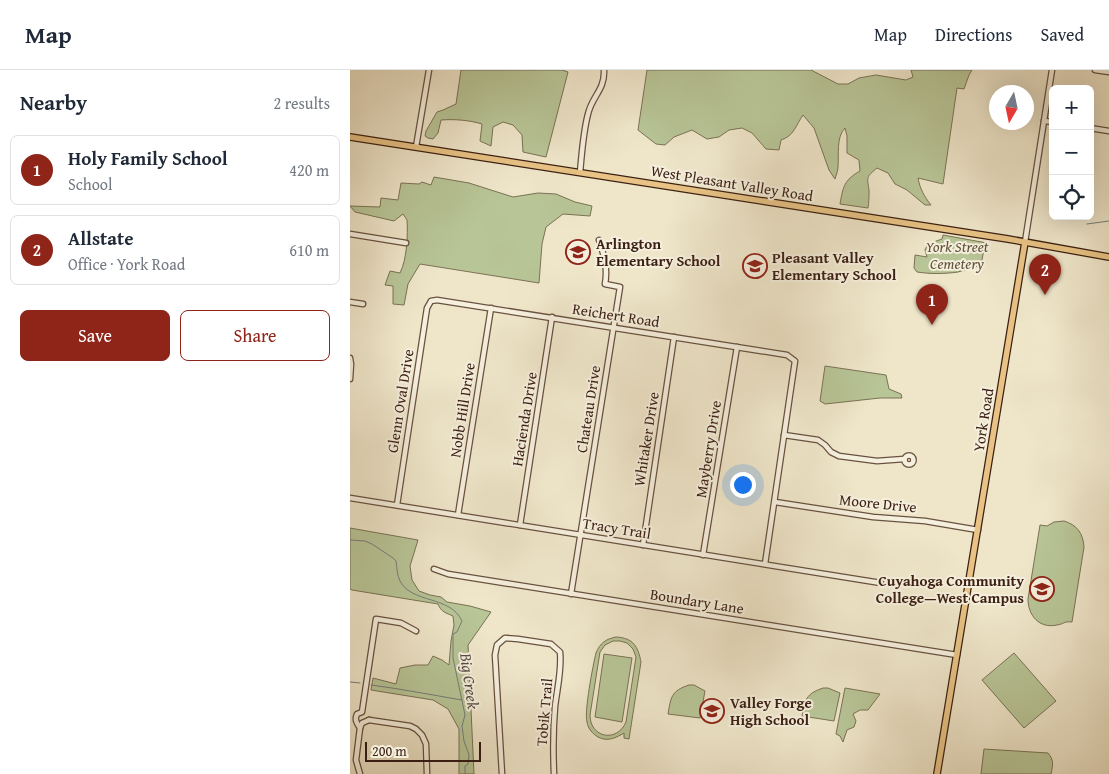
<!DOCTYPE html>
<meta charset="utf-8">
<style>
:root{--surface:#fff;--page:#f2f2f3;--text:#1f2937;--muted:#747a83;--line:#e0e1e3;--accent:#8f2418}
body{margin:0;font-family:"Gentium Book Plus",serif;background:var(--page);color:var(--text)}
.controls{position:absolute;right:15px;top:15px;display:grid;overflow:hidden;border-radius:8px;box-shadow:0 5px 20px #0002}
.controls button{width:45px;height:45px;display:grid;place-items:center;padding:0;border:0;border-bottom:1px solid var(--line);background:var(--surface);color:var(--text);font:25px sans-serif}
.compass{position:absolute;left:639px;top:15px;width:45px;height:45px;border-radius:50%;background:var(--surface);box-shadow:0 5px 20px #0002;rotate:189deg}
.scale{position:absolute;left:15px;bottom:12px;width:116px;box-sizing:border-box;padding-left:5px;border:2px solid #3b1f12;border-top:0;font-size:14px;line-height:18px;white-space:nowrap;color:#3b1f12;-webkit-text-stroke:4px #f5efdd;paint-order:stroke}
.you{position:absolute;left:392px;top:414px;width:18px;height:18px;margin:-12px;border:4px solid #fff;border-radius:50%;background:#1a73e8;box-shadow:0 0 0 8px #1a73e833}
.badge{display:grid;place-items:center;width:32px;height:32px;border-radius:50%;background:var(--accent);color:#fff;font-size:16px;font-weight:700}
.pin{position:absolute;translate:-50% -41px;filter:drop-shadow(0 1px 2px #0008)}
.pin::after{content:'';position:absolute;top:26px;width:18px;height:15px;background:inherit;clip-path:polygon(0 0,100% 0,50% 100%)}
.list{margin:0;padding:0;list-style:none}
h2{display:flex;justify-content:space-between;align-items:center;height:65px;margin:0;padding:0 20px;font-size:21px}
h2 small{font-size:16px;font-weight:400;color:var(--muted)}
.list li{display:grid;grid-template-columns:32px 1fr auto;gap:15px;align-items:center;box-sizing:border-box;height:70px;margin:0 10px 10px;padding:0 10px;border:1px solid var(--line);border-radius:8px}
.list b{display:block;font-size:19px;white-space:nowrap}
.list p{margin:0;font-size:16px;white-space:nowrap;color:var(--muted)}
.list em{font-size:16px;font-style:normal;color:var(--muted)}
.actions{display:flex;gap:10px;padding:15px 20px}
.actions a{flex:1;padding:11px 0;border:1px solid var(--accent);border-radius:8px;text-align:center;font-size:18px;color:var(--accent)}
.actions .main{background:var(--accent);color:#fff}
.icon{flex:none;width:28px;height:28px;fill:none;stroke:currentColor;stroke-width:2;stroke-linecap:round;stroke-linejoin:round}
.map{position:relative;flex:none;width:759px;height:704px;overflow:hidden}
header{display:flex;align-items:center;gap:30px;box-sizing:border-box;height:70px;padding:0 25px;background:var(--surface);border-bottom:1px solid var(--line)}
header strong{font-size:24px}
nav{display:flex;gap:28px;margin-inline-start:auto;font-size:18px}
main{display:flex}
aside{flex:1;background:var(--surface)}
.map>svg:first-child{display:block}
</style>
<header>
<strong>Map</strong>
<nav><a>Map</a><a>Directions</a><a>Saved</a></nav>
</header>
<main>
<aside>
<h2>Nearby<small>2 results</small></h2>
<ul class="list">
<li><span class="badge">1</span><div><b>Holy Family School</b><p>School</p></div><em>420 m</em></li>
<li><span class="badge">2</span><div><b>Allstate</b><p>Office · York Road</p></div><em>610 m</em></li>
</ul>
<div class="actions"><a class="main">Save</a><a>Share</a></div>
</aside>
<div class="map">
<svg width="759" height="704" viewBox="0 0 759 704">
<rect width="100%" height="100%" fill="#efe6ca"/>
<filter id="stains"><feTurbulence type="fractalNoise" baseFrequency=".004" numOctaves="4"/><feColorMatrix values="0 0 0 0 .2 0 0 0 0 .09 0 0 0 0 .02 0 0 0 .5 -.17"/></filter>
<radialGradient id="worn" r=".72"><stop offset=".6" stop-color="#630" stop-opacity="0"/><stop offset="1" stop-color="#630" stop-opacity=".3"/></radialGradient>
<g fill="#b8c597" stroke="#7a7254" fill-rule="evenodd">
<path d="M111,0H212L218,2L196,87L173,82L172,65L163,55L153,52L143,57L141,76L130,71L132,54C119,50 104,49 91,50L88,63L83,69L78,68L75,66L76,61L87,42L93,40L106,34Z"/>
<path d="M297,0H461L488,14H498L509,8L526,5L556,10L563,7L561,0H622L619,5L614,19L607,18L593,114L568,108C570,119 574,126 581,135H575L557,120L545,114L538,103L527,98C516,107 517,107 519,120C519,127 519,132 518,138L490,134C493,117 494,110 510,101L509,90L497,83V66L495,58C486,67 489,85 488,97C488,101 486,105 485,109L479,100L464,58L453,45C446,55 444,66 431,70L429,80L416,79L402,63L392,58L379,60L369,67L357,69L342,60L324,67L315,75L306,74L288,60Z"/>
<path d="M84,107L119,113L163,127L188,123L206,124L225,132L242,136L240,146L213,144L196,157L192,174L189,213L70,194L58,214L54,235L43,234V216L35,215L40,201L50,203C57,189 58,165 57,150L53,144L44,151L5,142L0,136L30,137L31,128L48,130L51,113L69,114L72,112L81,115Z"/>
<path d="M593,165L637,173L635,174L631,195C623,197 616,200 608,202C594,204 580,204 567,202L564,198L565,185L577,187L575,180L578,174L592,169Z"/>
<path d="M475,296L536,305L539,319L551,324L552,328H530L475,334L470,331Z"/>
<path d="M714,451C727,455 733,463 734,477L722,552C714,551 714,554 707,555C689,559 678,545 678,529L690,455L697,456L704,452Z"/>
<path d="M0,458L68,470L60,496L62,510L69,521L80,525L91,527L97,532L120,536L141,542L118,575L124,704H109V659L98,639L83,630L21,620L23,608L46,614L50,598L65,595H78L83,586L92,590L99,595L101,571L104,555L103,546C96,543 91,542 88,534L2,520L0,519Z"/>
<path d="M266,567C284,568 288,577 291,592L279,669L274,668V663C266,668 257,672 248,667C243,664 238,659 237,652C234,642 243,595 246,583C250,573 256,569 266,567ZM263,571H270L277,573L283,579L286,587L276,652C267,673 240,668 240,645L250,582L255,575Z"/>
<path d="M664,583L706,631L674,658L632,610Z"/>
<path d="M254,584L282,588L272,652L245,647Z"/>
<path d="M339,615H344L355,621L350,648L318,644C321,627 321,621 339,615Z"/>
<path d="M473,618H478L490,623L484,651L452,646C455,629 456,624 473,618Z"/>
<path d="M495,618L530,624L518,640H510L503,644L506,651L504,657L497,660L493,672L490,666L486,664Z"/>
<path d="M634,679L698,683C704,690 703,695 701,704H631Z"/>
</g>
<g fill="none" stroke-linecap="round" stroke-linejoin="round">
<g stroke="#767e7a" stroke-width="1">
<path d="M737,154L759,151"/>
<path d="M0,470L15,471L22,474L43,488L46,491C47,498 47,505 50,511C62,534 100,525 112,551L107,562L103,564V588L115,645L112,656L114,671L119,685L118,694L115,696V704"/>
<path d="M0,612L10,613"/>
<path d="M21,615C52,619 82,625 112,630"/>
</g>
<defs>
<g id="minor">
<path d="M745,0L759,2"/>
<path d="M694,51L703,52"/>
<path d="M740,58L759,61"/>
<path d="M66,77L79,0"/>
<path d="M230,102C232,83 233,63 238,44C242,26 255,20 254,0"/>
<path d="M0,164L56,173"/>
<path d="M675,172L702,0"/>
<path d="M0,232L13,234"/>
<path d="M0,288L1,294L0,309"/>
<path d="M434,365L468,370L475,375L481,382L489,386L527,391L554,389"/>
<circle cx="559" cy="390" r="4.5"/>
<path d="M0,428L531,513"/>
<path d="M425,432L523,447L575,451L628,460"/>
<path d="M47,435L77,238L81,231L87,230L437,285L445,291L415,494"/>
<path d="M108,445L141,238"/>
<path d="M170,455L202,247"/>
<path d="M293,475L324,267"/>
<path d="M353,485L387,277"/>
<path d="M84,499L98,504L607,585"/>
<path d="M221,524L270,217L255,214C258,198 254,185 249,170"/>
<path d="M19,650L60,656L66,659L72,665L76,674L77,704"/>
<path d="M10,658C7,653 4,650 7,644L12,642L26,549L51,553L66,561"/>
<path d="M10,704L6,690L10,658L12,653L19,650"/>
<path d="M152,704L145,585L147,575L155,568L168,569L201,574L210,582C212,600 207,619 205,637C203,660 203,681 204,704"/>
</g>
<g id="major">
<path d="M0,67L658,169L759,187"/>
<path d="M587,704L675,172"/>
</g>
</defs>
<use href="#minor" stroke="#685140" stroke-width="7"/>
<use href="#major" stroke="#3b1f12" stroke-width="8"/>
<use href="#minor" stroke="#f5efdd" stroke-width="4.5"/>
<use href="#major" stroke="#e8c385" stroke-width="5.5"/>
</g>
<defs>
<symbol id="school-ring" viewBox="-11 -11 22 22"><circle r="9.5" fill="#f5efdd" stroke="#8f2418" stroke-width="1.5"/><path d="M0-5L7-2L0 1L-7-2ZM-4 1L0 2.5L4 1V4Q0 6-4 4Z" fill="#8f2418"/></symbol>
<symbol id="university-ring" viewBox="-11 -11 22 22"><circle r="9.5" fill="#f5efdd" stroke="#8f2418" stroke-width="1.5"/><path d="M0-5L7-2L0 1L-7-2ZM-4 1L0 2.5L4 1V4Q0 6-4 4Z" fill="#8f2418"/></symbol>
</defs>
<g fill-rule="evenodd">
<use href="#school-ring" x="214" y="168" width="28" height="28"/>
<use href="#school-ring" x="391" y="182" width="28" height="28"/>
<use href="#university-ring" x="678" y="505" width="28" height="28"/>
<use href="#school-ring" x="348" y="627" width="28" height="28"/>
</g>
<g text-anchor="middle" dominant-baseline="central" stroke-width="4" stroke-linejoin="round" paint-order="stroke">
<g font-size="15" fill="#3b1f12" stroke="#f5efdd">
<text transform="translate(382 113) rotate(9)">West Pleasant Valley Road</text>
<text transform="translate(266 245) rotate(9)">Reichert Road</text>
<text transform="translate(50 331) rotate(-81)">Glenn Oval Drive</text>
<text transform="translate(238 339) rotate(-81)">Chateau Drive</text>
<text transform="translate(112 340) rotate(-81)">Nobb Hill Drive</text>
<text transform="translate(174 349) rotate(-81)">Hacienda Drive</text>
<text transform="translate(633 350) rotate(-81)">York Road</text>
<text transform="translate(296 369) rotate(-81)">Whitaker Drive</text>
<text transform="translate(358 379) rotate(-81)">Mayberry Drive</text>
<text transform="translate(528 433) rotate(6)">Moore Drive</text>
<text transform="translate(267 458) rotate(9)">Tracy Trail</text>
<text transform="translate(347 531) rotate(9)">Boundary Lane</text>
<text transform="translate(194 642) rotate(-85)">Tobik Trail</text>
</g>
<g font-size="15" font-weight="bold" fill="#3b1f12" stroke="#f5efdd" text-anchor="start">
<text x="246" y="173">Arlington<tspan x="246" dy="17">Elementary School</tspan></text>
<text x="422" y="187">Pleasant Valley<tspan x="422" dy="17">Elementary School</tspan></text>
<text x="674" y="510" text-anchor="end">Cuyahoga Community<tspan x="674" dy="17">College—West Campus</tspan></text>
<text x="380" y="632">Valley Forge<tspan x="380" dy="17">High School</tspan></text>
</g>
<g font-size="15" font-style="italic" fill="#60513a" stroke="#f5efdd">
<text x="607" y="176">York Street<tspan x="607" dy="17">Cemetery</tspan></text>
</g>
<g font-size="16" font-style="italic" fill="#584e46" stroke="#f5efdd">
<text transform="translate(120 611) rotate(82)">Big Creek</text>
</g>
</g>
<rect width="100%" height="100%" filter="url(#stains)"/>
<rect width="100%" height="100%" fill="url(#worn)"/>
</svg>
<div class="controls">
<button>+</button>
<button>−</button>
<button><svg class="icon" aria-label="locate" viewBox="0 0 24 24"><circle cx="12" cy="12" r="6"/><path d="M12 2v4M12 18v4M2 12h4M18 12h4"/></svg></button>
</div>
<svg class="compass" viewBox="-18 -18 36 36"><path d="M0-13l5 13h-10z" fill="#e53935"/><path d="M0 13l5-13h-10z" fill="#747a83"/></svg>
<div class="scale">200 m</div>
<div class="you"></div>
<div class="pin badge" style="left:582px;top:255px">1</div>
<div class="pin badge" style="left:695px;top:225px">2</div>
</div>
</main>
